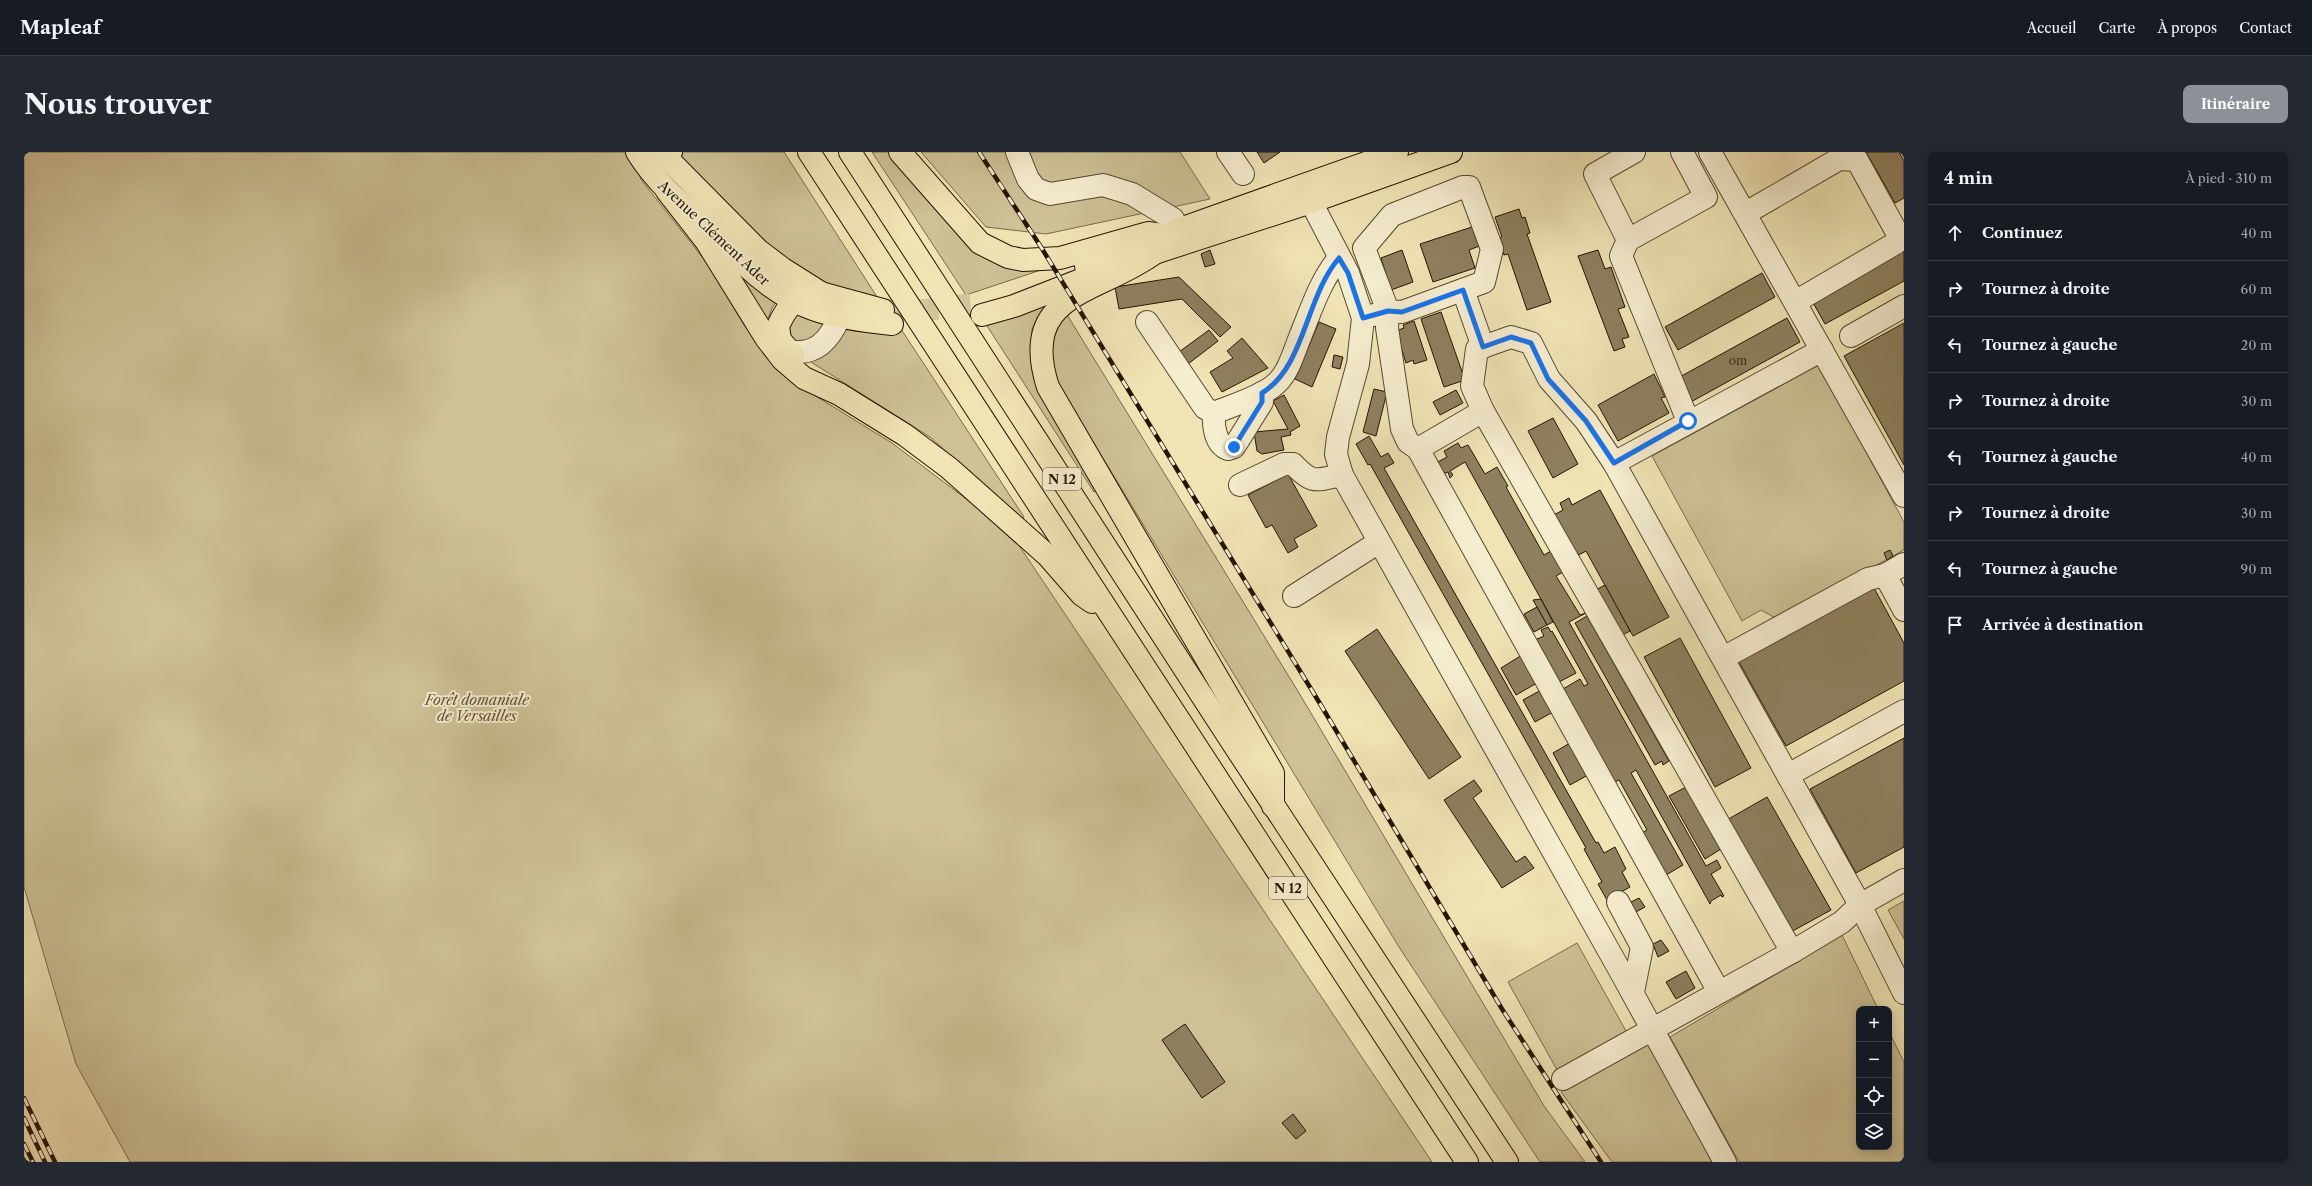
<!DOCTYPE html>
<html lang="fr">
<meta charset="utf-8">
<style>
:root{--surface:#171b24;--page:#242831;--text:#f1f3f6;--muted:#9ea1a6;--line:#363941;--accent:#8c9099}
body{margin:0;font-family:"Libre Caslon Text",serif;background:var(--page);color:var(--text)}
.controls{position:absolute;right:12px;bottom:12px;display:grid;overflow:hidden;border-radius:8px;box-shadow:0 2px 10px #0003}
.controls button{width:36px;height:36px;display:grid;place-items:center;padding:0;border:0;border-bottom:1px solid var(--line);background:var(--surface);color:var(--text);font:20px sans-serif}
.stop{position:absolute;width:12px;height:12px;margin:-9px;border:3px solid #1a73e8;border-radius:50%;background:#fff}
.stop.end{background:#1a73e8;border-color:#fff;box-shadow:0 1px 4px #0008}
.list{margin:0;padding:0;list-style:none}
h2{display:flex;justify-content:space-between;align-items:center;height:52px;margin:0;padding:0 16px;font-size:17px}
h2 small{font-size:13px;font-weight:400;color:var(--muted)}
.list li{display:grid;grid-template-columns:26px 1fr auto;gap:12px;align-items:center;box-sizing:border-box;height:56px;padding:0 16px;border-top:1px solid var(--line)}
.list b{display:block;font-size:15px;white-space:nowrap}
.list em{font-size:13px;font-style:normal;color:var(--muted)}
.icon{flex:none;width:22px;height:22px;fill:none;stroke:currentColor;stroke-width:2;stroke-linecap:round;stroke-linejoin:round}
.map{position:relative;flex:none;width:1880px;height:1010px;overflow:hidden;border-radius:8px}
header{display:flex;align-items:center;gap:24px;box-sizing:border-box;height:56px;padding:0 20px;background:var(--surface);border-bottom:1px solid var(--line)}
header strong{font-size:19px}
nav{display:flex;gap:22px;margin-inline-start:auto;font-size:14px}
.intro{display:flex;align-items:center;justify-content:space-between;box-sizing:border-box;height:96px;padding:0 24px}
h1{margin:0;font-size:28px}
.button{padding:10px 18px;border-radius:8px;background:var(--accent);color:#fff;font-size:14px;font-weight:700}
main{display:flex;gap:24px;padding:0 24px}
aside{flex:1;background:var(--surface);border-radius:8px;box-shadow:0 2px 10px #0003}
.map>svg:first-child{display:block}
</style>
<header>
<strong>Mapleaf</strong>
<nav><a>Accueil</a><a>Carte</a><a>À propos</a><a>Contact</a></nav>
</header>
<div class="intro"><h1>Nous trouver</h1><a class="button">Itinéraire</a></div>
<main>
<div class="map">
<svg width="1880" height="1010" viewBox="0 0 1880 1010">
<rect width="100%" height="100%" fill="#f0e4b5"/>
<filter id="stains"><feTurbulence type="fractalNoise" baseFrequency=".005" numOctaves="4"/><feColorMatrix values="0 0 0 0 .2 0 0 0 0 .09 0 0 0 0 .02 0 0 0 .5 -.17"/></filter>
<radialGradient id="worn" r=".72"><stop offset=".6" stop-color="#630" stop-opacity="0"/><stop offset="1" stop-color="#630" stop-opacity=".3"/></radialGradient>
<g fill="#cdc196" stroke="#786a4c">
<path d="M0,0H605L618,29L683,111L720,173L764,227L868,291L986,380L1408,1010H106L52,912L0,735Z"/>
<path d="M652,0H760L855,148L821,139L766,116Z"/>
<path d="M848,0H868L938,80L1017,118L942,143Z"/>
<path d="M897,0H1156L1186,47L1022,82L962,75Z"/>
<path d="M695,93L755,146L748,156L743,169Z"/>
<path d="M1035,147L1016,162L1008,177V210L1074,338L1070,340L958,166Z"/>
<path d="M771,155L804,166L797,180L780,191L764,188L761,172Z"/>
<path d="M1042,161L1275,541L1520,954L1561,1010H1516L1375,795L1031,227C1027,197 1021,186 1042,161Z"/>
<path d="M817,175L877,177L1000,365L998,368L906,285L779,205Z"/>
<path d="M1795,213L1880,370V398L1753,467L1737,458L1718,469L1628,304Z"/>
<path d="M1880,749V787L1864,758Z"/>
<path d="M1818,783L1854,857H1835V995H1865V880L1880,910V1010H1715L1646,885Z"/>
<path d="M1553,791L1602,879L1533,918L1484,830Z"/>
<path d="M1624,888L1690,1010H1588L1537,940Z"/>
</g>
<g fill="#8e805f" stroke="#241401">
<path d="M1233,0H1256L1240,11Z"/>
<path d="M1842,0H1875L1880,9V46L1871,51Z"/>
<path d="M1495,57L1498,66L1501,65L1506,81L1503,82L1527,150L1503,158L1484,102L1480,103L1474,87L1478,85L1471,65Z"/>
<path d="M1451,74L1458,93L1445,98L1451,116L1409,130L1396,92Z"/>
<path d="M1880,96V129L1801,172L1787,147Z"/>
<path d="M1186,98L1191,112L1181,115L1177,102Z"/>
<path d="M1378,98L1389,130L1367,138L1357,106Z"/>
<path d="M1574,98L1581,117L1587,115L1601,155L1594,157L1605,185L1598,187L1601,195L1590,199L1554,104Z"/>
<path d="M1738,121L1751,145L1654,198L1641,175Z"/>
<path d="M1155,125L1207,175L1196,185L1158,147L1095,157L1091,135Z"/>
<path d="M1417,160L1441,228L1420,235L1397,167Z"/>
<path d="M1763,166L1776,190L1665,251L1652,227Z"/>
<path d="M1390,169L1403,208L1390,212L1389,208L1382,211L1372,179L1380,176L1379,173Z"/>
<path d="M1295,170L1312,177L1288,235L1271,227Z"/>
<path d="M1880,171V313L1820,204Z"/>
<path d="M1185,178L1194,189L1164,212L1155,200Z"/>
<path d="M1218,186L1244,216L1198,240L1186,220L1209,206L1203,199Z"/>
<path d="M1310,203L1319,205L1316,217L1308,215Z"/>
<path d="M1630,222L1641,245L1637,246L1645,261L1594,289L1574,253Z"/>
<path d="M1350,237L1363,240L1352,284L1339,280Z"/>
<path d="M1432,238L1439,251L1416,263L1409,250Z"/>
<path d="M1260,243L1276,274L1266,280L1267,283L1257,285L1260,298L1238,302L1233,299L1230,280L1264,277L1249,249Z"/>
<path d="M1529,266L1554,312L1529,326L1504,279Z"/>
<path d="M1345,284L1357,305L1364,301L1370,311L1360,316L1572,691L1574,690L1580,701L1591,695L1602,717L1598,720L1606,735L1583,748L1574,732L1578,730L1560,697L1562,696L1346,312L1344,313L1332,292Z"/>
<path d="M1434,291L1437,296L1444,293L1461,322L1473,315L1484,334L1482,335L1520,403L1527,399L1539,420L1532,424L1537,432L1556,463L1562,461L1545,470L1682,714L1693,708L1697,716L1687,722L1700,744L1698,745L1697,743L1687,749L1686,752L1612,618L1607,621L1659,713L1642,723L1618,681L1623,678L1595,628L1591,630L1539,537L1556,527L1560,534L1564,532L1441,310L1426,319L1429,323L1426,326L1424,320L1419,322L1412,311L1423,305L1420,299Z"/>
<path d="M1264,322L1293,374L1270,387L1274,395L1264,401L1248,373L1242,376L1224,343Z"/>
<path d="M1576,338L1645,465L1609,484L1562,399L1549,406L1526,365L1539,358L1536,351L1545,346L1548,353Z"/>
<path d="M1866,398L1869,404L1863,408L1860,401Z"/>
<path d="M1581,433L1606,479L1593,486L1568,440Z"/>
<path d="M1850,436L1880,491V529L1762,594L1715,510Z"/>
<path d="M1517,447L1529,470L1523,473L1509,448Z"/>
<path d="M1513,455L1523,473L1510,480L1500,462Z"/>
<path d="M1563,464L1645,609L1639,613L1638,609L1631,613L1551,471Z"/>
<path d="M1524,475L1527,480L1528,479L1552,521L1535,530L1511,488L1520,484L1517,478Z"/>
<path d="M1353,477L1437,605L1405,627L1321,499Z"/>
<path d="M1656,486L1727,616L1691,635L1620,505Z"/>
<path d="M1498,503L1513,531L1492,543L1477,516Z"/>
<path d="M1517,538L1529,560L1511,570L1499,548Z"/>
<path d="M1880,586V695L1832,721L1786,637Z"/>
<path d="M1546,591L1564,623L1546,633L1529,601Z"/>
<path d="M1450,628L1458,639L1449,646L1492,710L1501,704L1510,716L1478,736L1420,648Z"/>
<path d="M1662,635L1697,697L1681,707L1645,644Z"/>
<path d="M1743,645L1807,758L1765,781L1701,669Z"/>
<path d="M1615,746L1621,755L1610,761L1605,751Z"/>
<path d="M1637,788L1645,799L1634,805L1629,792Z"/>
<path d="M1662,819L1671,836L1652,847L1642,830Z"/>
<path d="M1161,872L1201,930L1178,946L1138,888Z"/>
<path d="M1269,962L1282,979L1272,987L1258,971Z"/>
</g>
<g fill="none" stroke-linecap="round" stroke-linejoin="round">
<path stroke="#d1c59a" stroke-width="22" stroke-dasharray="22 11" stroke-linecap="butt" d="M859,158H902L950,152"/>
<defs>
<g id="minor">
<path d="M993,0L1004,27L1012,37L1026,42L1079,33L1108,42L1149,67L1154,77"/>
<path d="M1204,0L1219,22"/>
<path d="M1658,0L1682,45L1604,88L1597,104L1664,269"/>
<path d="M1686,0L1880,344"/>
<path d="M1439,35H1445L1468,97L1460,130L1378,160L1364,159L1340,96L1368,63Z"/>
<path d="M1287,50L1324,121L1339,166L1334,212L1314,285L1312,302L1318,323L1599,824L1701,1010"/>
<path d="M1722,61L1815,7L1833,8L1876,86L1872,91L1771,150"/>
<path d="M1604,88L1571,22L1610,0"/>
<path d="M1439,138L1459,195"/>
<path d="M1350,163L1364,159L1363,176L1378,277L1384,290L1394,297"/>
<path d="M1123,170L1181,256L1190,261C1209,253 1231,247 1248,235C1264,224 1269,202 1276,185C1287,158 1296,129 1315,106"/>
<path d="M1827,184L1880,154"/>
<path d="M765,199C791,204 805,189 815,166"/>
<path d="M1459,259L1394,297L1695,840"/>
<path d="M1190,261C1189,273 1191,292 1204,297L1210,295L1238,250V241"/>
<path d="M1590,311L1798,198"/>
<path d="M1216,333L1260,312H1269C1289,333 1291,328 1318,323"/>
<path d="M1880,412L1861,423L1880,458"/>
<path d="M1270,444L1355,390"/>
<path d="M1699,506L1844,427L1861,423"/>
<path d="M1764,623L1880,559"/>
<path d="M1594,750L1618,795L1609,840"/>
<path d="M1768,800L1459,259L1448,234L1453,197L1487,185L1507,191L1525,227L1562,269L1590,311L1836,753L1880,841"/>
<path d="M1539,927L1768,800L1818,770L1836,753L1880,728"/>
</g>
<g id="major">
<path d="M613,0C632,31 659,53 686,77C698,89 709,103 722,114C770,158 805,166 868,172"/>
<path d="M637,0L734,98L759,117L797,141L859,158"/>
<path d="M1153,78L1373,0"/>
<path d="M1115,106L1287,50L1427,0"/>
<path d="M1062,114L1123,89"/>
<path d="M958,163L990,154L1085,117"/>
</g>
<g id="highway">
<path d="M785,0L1443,1010"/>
<path d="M826,0L1195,570L1483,1010"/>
<path d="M876,0L956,91L984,105L999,108L1036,106L1124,81L1139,83"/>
<path d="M643,8L647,0"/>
<path d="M643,39L682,89L742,186L759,208L780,226L815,242L881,283L925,316L1024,404L1058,443L1068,450"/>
<path d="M1132,100C1077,142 993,139 1024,235L1249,621V654"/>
<path d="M769,203L756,188L754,174C764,152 772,144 797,141"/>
</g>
</defs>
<use href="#minor" stroke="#57482e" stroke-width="24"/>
<use href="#major" stroke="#241401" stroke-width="24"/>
<use href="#highway" stroke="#241401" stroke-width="24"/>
<use href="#minor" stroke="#f5edcf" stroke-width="22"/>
<use href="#major" stroke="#f0e4b5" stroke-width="22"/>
<use href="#highway" stroke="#f0e4b5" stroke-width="22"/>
<defs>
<g id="rail">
<path d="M955,0L1017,95L1295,550L1478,857L1577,1010"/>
<path d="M0,946L31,1010"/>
<path d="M0,966L21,1010"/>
<path d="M0,992L9,1010"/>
</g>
</defs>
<use href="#rail" stroke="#241401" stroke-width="4.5"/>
<use href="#rail" stroke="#f5edcf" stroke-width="3" stroke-dasharray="9" stroke-linecap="butt"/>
</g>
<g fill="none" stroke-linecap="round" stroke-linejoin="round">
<path stroke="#1a73e8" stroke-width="5" d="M1210,295L1238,250V241C1281,215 1281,146 1315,106L1324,121L1339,166L1364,159L1378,160L1439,138L1459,195L1487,185L1507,191L1524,227L1562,269L1590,311L1664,269"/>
</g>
<g text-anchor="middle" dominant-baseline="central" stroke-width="4" stroke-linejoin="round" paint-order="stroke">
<g font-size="12" fill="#3e2f18">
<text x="1714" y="208">om</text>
</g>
<g fill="#f5edcf" stroke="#63553f" stroke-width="1">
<rect x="1019" y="316" width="38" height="22" rx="3"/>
<rect x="1245" y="725" width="38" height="22" rx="3"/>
</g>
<g font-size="13" font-weight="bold" fill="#241401">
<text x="1038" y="327">N 12</text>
<text x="1264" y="736">N 12</text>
</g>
<g font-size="14" fill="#241401" stroke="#f5edcf">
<text transform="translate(690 81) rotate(43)">Avenue Clément Ader</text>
</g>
<g font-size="14" font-style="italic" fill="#5f5135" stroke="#f5edcf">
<text x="453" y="548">Forêt domaniale<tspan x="453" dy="16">de Versailles</tspan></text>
</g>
</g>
<rect width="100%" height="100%" filter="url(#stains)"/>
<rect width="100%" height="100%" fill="url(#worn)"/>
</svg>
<div class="controls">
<button>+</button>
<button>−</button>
<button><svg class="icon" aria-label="locate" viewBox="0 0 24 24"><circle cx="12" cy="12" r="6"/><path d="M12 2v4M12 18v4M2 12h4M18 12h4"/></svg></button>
<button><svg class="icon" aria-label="layers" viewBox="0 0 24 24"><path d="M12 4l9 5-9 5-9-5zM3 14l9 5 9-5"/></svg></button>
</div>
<div class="stop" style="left:1664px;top:269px"></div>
<div class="stop end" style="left:1210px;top:295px"></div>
</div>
<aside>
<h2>4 min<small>À pied · 310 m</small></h2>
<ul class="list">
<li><svg class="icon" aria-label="ahead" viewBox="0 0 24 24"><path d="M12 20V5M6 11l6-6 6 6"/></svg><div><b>Continuez</b></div><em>40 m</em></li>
<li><svg class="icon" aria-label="right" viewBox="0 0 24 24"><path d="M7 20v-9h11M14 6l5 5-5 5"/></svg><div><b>Tournez à droite</b></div><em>60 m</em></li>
<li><svg class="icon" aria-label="left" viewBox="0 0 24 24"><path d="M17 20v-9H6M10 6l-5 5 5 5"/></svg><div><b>Tournez à gauche</b></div><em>20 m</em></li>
<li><svg class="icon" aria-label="right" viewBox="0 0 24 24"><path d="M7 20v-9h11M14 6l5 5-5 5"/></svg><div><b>Tournez à droite</b></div><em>30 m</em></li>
<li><svg class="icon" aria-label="left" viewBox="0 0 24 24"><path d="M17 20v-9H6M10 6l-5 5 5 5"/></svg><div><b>Tournez à gauche</b></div><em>40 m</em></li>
<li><svg class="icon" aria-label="right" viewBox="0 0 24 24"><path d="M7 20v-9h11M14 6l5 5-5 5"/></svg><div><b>Tournez à droite</b></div><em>30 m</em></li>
<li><svg class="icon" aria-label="left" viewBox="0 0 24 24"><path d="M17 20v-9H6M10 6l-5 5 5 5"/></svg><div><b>Tournez à gauche</b></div><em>90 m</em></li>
<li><svg class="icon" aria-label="arrive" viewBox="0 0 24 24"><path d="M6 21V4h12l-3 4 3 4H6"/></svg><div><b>Arrivée à destination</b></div></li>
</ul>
</aside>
</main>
